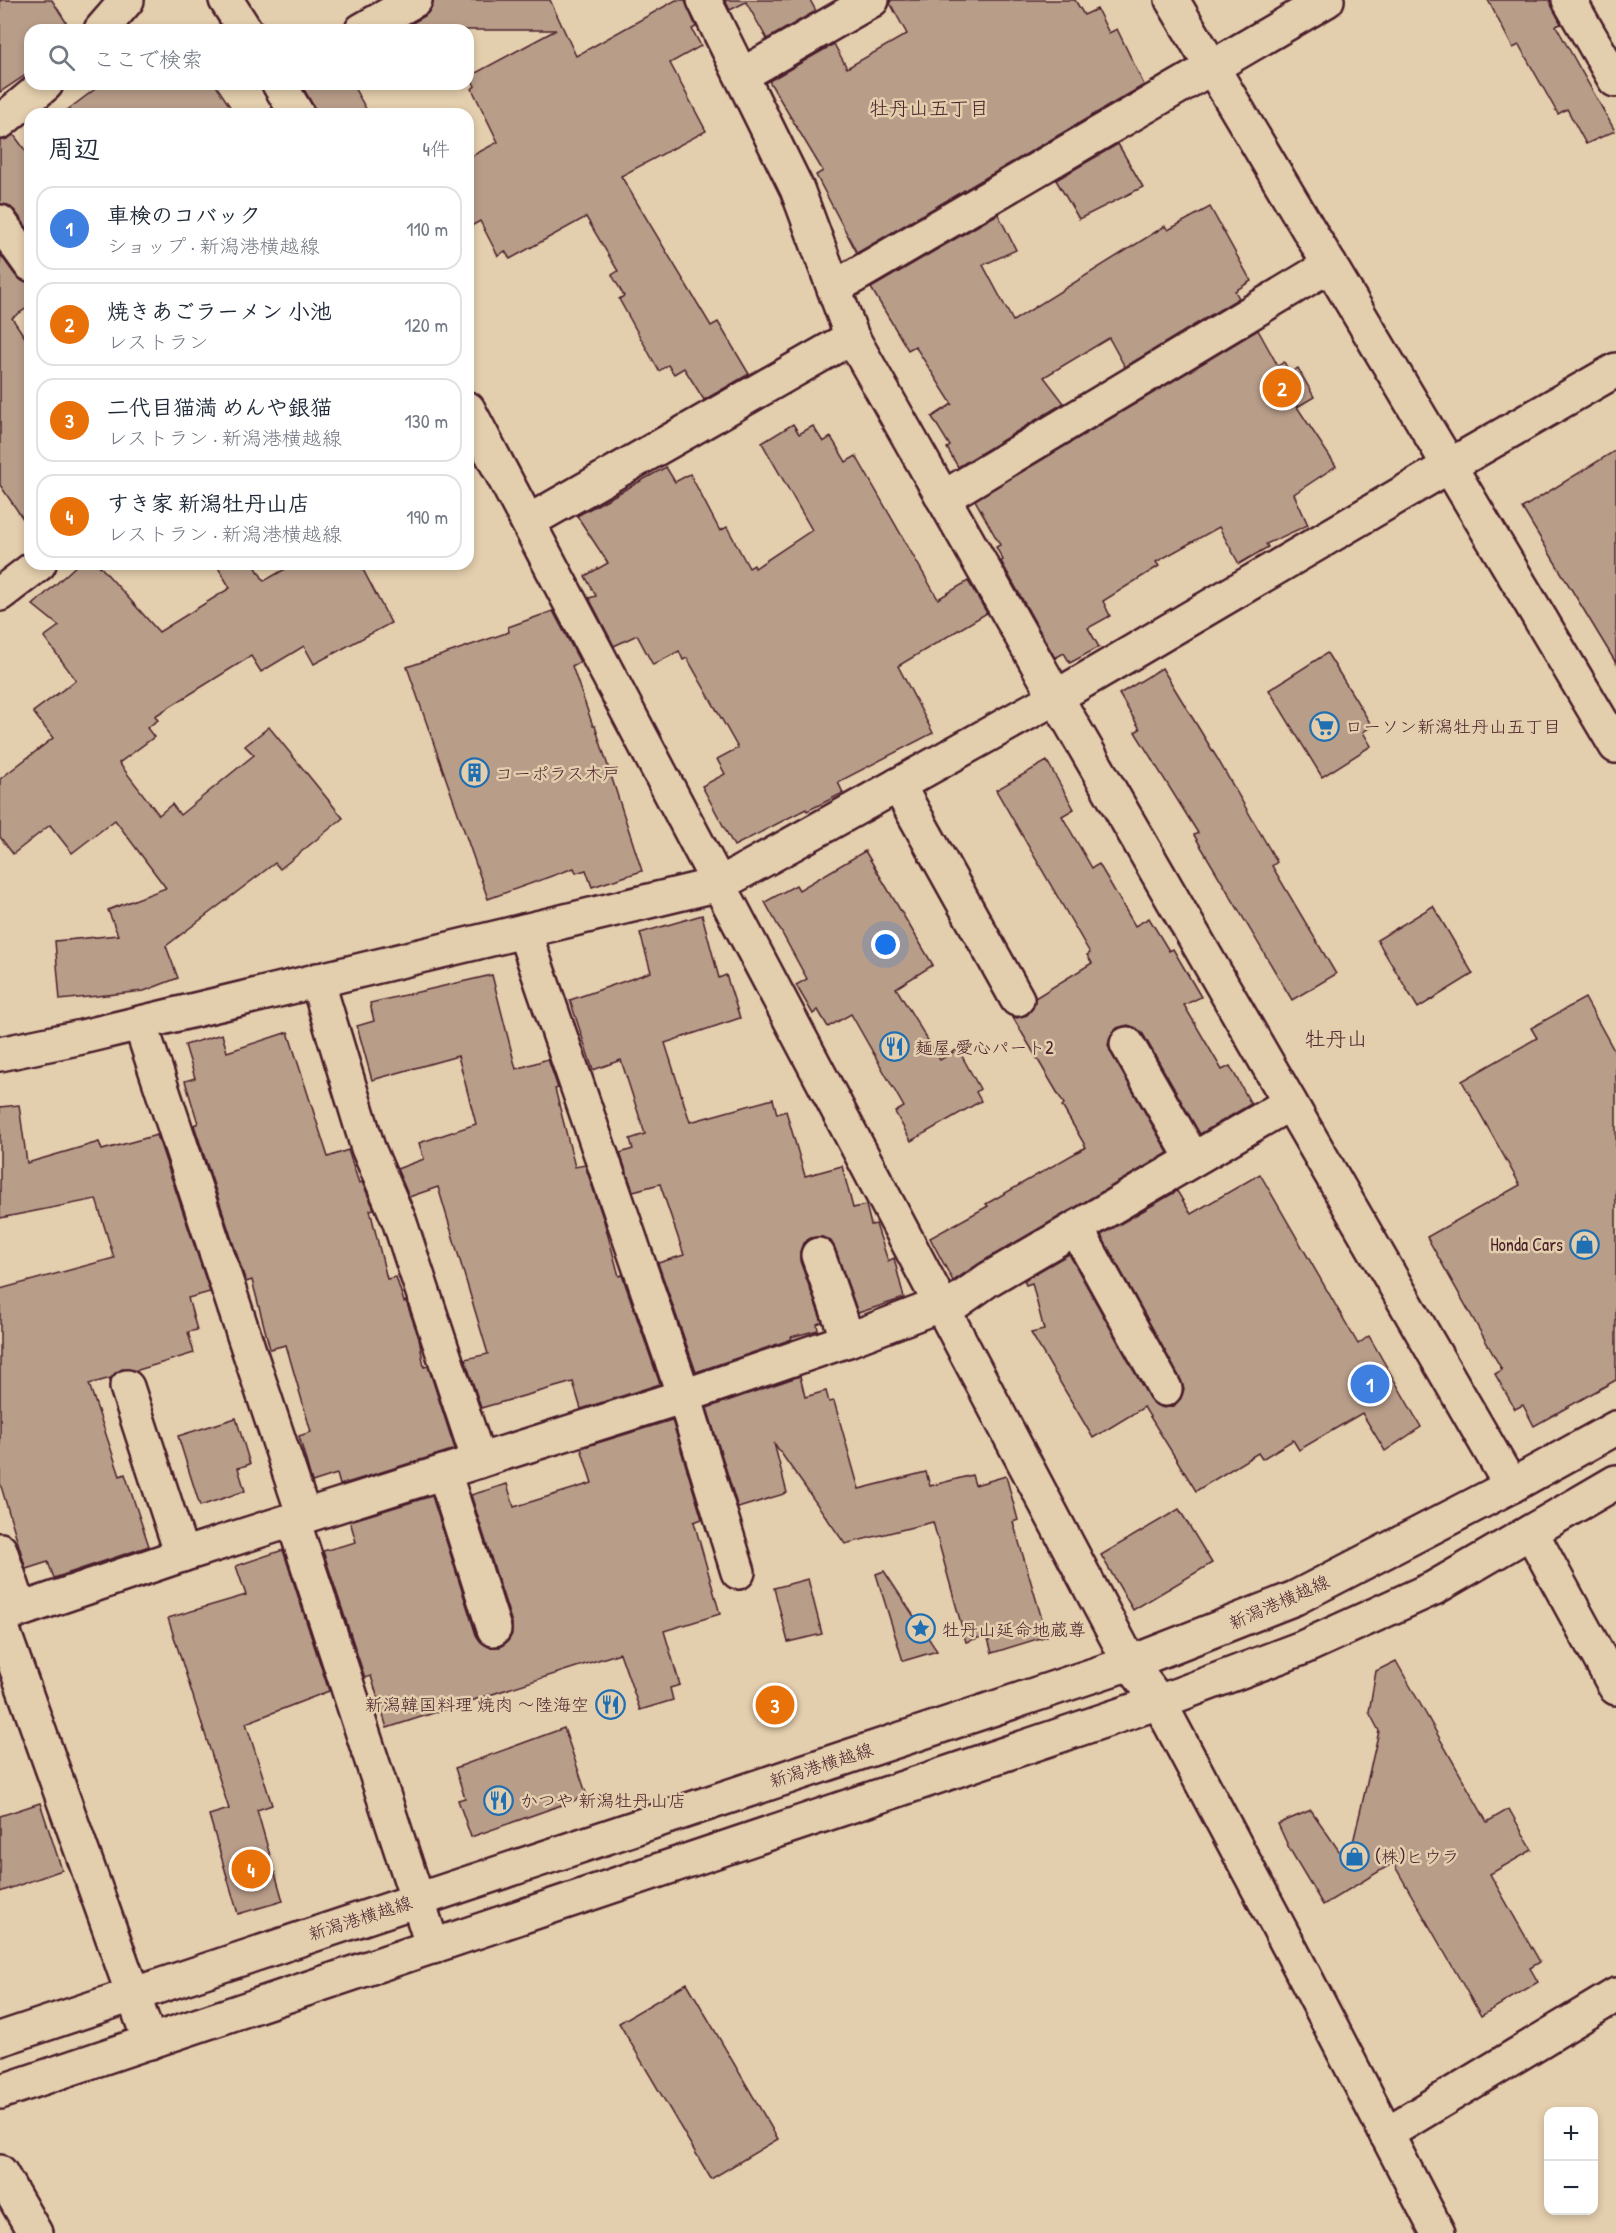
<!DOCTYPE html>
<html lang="ja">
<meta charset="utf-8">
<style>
:root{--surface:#fff;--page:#f2f2f3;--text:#1f2937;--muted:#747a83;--line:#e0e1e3;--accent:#0b8043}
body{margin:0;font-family:"Patrick Hand","Klee One",sans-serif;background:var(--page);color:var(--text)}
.controls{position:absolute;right:18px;bottom:18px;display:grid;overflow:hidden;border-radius:12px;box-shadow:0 3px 9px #0003}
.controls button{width:54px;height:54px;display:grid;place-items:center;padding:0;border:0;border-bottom:2px solid var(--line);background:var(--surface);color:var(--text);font:30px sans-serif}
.you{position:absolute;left:886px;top:945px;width:21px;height:21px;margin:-15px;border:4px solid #fff;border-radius:50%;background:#1a73e8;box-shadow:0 0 0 9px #1a73e833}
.badge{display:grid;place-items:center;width:39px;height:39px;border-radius:50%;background:var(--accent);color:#fff;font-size:20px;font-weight:700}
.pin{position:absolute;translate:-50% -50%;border:3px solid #fff;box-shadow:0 2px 6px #0006}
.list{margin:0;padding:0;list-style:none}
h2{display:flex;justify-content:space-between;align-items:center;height:78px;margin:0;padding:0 24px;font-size:26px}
h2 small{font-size:20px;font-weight:400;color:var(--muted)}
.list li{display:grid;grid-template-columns:39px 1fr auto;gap:18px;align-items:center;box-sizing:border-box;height:84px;margin:0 12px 12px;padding:0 12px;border:2px solid var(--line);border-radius:18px}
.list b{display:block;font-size:22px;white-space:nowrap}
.list p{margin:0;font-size:20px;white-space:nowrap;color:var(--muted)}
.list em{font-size:20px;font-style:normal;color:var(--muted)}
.icon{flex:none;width:33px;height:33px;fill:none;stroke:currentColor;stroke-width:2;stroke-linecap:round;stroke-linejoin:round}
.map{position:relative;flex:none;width:1616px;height:2233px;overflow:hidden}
.search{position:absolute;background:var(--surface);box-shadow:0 3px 9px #0003;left:24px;top:24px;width:450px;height:66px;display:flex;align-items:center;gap:15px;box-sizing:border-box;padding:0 21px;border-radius:18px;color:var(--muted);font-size:22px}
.panel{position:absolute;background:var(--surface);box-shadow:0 3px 9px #0003;left:24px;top:108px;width:450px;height:462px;border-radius:18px}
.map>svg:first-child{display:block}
</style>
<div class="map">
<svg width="1616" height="2233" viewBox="0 0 1616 2233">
<rect width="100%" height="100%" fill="#e3cead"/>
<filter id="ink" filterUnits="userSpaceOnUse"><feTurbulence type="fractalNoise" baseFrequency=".0167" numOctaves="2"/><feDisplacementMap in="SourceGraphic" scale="12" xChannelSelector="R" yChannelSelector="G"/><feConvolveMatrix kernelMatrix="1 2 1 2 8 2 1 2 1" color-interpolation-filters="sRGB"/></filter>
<g filter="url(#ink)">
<g fill="#b89d89" stroke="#4a1f2b" stroke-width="1.5">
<path d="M0,0H52L71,30L30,29V72L0,92Z"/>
<path d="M434,0H550L576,56L676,0H685L696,27L692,29L701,46L670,63L706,131L621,176L711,326L718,322L749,374L704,400L684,368L674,374L668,365L659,371L619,299L624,296L612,275L618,271L586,217L510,259L505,251L498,256L480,221L468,228V158L498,142L472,89L475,86L470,76L556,30H400L425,16L431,9Z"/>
<path d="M725,0H810L816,11L767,39L746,2L730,10Z"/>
<path d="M891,0H1075L1084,15L1097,9L1109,33L1117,29L1144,85L857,253L816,175L823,171L769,81L834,44L847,68L907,34L890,3Z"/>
<path d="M1488,0H1549L1561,24L1556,26L1615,131L1586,144L1567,109L1558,114L1519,45L1513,48Z"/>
<path d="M102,84H215L235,114H62Z"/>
<path d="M301,84H352L369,114H318Z"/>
<path d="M14,135L30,157V232L15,211L8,205L0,204V140Z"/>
<path d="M1118,144L1143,187L1079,219L1056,180Z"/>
<path d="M1210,207L1251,281L1235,291L1239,298L1125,367L1109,338L1044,377L1064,403L958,467L947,448L950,446L932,417L952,404L915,346L908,350L871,288L998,214L1016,250L983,265L1013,321L1165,226L1168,230Z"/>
<path d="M0,254L15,275L22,281L30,282V306L12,318L30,345V529L0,485Z"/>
<path d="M1258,330L1278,366L1284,362L1290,373L1298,368L1314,397L1297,407L1336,466L1294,494L1308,525L1266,544L1268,547L1239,564L1219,527L1156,562L1159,566L1103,601L1110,616L1088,628L1099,647L1070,663L1064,653L1055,658L1001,561L1003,560L996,547L1000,545L975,500Z"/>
<path d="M793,424L799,434L813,426L823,442L831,437L846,462L856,456L938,599L968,581L987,613L898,666L933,733L838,782L843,793L807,811L806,809L734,846L702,786L725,774L717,759L738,748L687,658L683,660L679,651L653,665L637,635L614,646L589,598L596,596L585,576L608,563L577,516L666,467L675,482L690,474L720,531L727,527L749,568L754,565L755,568L812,530L762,443Z"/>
<path d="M1616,450V663L1522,508Z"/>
<path d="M78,564H98L159,632L230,588L216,564H254L264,581L294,564H360L391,623L314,664L304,646L261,672L251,656L155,716L158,720L147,728L154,737L119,763L159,815L172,804L180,815L254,755L245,746L269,727L343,818L280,869L275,863L166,946L178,978L144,991L60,1000L55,941L118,935L108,910L166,888L115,820L72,853L50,825L13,854L0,837V779L53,738L33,712L76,680L44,637L59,626L33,605Z"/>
<path d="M553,611L580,662L572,666L593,726H595L642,871L592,887L586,870L576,873L574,868L488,899L407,667L509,632L508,627Z"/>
<path d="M1327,653L1372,726L1363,732L1371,746L1322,777L1269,690Z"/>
<path d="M1162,668L1217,758L1277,862L1272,866L1336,974L1292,1000L1194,835L1198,833L1135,732L1140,729L1119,694Z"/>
<path d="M1047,761L1074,809L1062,816L1092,868L1099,864L1135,926L1149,918L1169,951L1173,949L1201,997L1184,1005L1222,1070L1230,1066L1251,1104L1200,1134L1143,1034L1136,1028L1128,1025L1117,1028L1111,1035L1108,1045L1111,1053L1168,1153L980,1263L953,1281L930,1238L988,1206L986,1204L1086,1147L1062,1106L1064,1104L1012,1016L1017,1018L1027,1015L1033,1008L1035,998L1092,963L1087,955L1090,953L996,790Z"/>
<path d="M865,851L933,965L896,988L940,1060L958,1049L980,1089L976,1092L981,1101L911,1141L895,1112L904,1107L851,1014L828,1027L818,1010L813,1014L796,985L807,979L765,902L796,885L799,890Z"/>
<path d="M1433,906L1473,974L1418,1008L1377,940Z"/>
<path d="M702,915L719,978L726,975L740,1018L665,1043L690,1122L773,1099L777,1114L786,1111L805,1176L842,1166L853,1208L866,1205L871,1225L876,1224L888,1261L894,1258L904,1298L858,1313L835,1248L831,1241L822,1237L811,1238L803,1243L800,1252V1261L822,1322L817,1324L818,1330L791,1337L792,1339L696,1372L658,1263L684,1255L660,1184L633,1191L620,1153L633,1149L630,1139L645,1134L621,1060L593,1070L570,1000L651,972L640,933Z"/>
<path d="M492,975L516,1069L548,1059L558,1088L555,1089L575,1167L585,1165L604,1221L619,1276L622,1275L660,1384L581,1409L573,1382L481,1408L465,1359L488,1354L438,1187L409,1197L397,1169L424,1159L419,1143L476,1124L458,1056L372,1080L357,1026L374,1021L370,1003Z"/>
<path d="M1585,998L1616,1054V1380L1534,1426L1523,1405L1515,1409L1495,1374L1502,1370L1427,1237L1520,1185L1462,1081L1537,1038L1531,1028Z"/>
<path d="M288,1032L328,1157L348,1150L359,1183L362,1182L374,1209L370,1210L387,1279L396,1277L404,1302L406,1301L419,1338L424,1367L428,1366L455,1449L340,1485L337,1474L312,1482L299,1436L311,1432L286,1345L270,1349L252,1280L246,1282L194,1125L198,1123L185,1081L195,1078L185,1045L222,1034L227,1052Z"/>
<path d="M19,1105L27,1163L99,1142L102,1150L157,1135L210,1292L188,1298L197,1330L188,1332L194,1353L135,1371L122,1369L111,1378L89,1384L120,1476L125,1474L149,1546L54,1578L48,1562L26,1569L0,1483V1289L114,1258L96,1199L0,1218V1107Z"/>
<path d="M1260,1174L1358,1344L1369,1336L1421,1427L1385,1451L1362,1413L1299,1450L1293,1440L1262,1459L1258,1453L1196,1491L1144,1407L1093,1438L1031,1333L1044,1330L1032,1283L1026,1285L1024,1280L1069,1254L1149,1398L1156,1405L1164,1408L1174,1406L1181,1398L1184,1389L1181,1380L1101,1235L1177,1191L1191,1214Z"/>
<path d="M800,1376L805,1397L826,1391L829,1402L834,1401L859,1489L926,1472L930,1486L972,1475L975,1485L1006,1476L1018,1520L1013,1522L1047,1636L992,1653L987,1635L966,1642L933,1522L845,1544L774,1443L787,1493L738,1508L707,1408Z"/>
<path d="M236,1418L250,1464L238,1468L245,1491L200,1506L178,1436Z"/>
<path d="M672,1420L702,1519L694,1522L720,1614L664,1631L680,1685L670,1688L673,1700L640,1710L620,1653L387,1728L371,1676L365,1678L323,1551L356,1542L350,1521L432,1496L476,1635L481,1642L489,1647H500L508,1641L512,1634V1623L471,1495L507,1484L514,1507L592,1483L581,1448Z"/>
<path d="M1179,1509L1212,1563L1133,1610L1101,1555Z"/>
<path d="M283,1550L329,1691L246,1723L272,1805L257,1810L283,1901L238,1914L209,1815L229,1809L168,1618L246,1595L236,1566Z"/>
<path d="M884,1571L937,1651L903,1661L876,1574Z"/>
<path d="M808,1579L822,1634L788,1642L774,1588Z"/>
<path d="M1396,1661L1487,1822L1509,1809L1532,1850L1490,1874L1540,1962L1530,1968L1538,1982L1481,2016L1393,1863L1323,1905L1289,1848L1278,1824L1311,1810L1348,1864L1379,1731L1369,1712L1376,1671Z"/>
<path d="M564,1728L587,1796L471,1837L458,1800L465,1798L455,1768Z"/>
<path d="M40,1803L62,1870L0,1892V1816Z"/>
<path d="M687,1983L778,2139L711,2179L619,2023Z"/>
</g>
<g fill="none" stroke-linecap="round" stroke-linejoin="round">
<defs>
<g id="minor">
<path d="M226,0L245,30"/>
<path d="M704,0L797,189L852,337L1056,697L1511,1486"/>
<path d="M1569,0L1615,80"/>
<path d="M101,30L127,0"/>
<path d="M362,30L415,0"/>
<path d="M742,75L872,0"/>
<path d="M279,84L297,114"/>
<path d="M0,122L46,84"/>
<path d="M0,222L30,264"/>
<path d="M834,288L1327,0"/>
<path d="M468,409L1130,1663L1159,1702L1292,1952L1438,2233"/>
<path d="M943,498L1330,265"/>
<path d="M528,522L852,337"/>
<path d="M0,594L39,564"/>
<path d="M898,785L1017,999"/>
<path d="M524,931L684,1396L738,1572"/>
<path d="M317,980L368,1148L399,1220L479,1461"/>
<path d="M140,1023L304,1516"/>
<path d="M1127,1044L1193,1159"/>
<path d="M0,1054L82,1037L720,884L1056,697L1449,466L1616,370"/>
<path d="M1076,1228L1165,1389"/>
<path d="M818,1255L848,1340"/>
<path d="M945,1310L989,1279L1290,1103"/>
<path d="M127,1387L182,1555"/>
<path d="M444,1472L494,1629"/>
<path d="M293,1520L433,1947"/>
<path d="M1531,1532L1616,1688"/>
<path d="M0,1550L20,1609"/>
<path d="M0,1617L182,1555L684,1396L848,1340L942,1304"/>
<path d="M0,1622L150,2042"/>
<path d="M1386,2134L1616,1995"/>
<path d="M0,2172L35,2233"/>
</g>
<path id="tertiary" d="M1172,0L1616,746"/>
<g id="primary">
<path d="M0,2039L1130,1663L1295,1598L1511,1486L1616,1428"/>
<path d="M0,2092L1159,1702L1302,1648L1434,1588L1616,1482"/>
</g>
</defs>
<use href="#minor" stroke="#4a1f2b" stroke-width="38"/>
<use href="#tertiary" stroke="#4a1f2b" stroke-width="38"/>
<use href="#primary" stroke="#4a1f2b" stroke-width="38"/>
<use href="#minor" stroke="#e3cead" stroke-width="33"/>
<use href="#tertiary" stroke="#e3cead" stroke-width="33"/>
<use href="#primary" stroke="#e3cead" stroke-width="33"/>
</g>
</g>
<defs>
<symbol id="supermarket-ring" viewBox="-11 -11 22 22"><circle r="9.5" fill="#e3cead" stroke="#1f6fb2" stroke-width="1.5"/><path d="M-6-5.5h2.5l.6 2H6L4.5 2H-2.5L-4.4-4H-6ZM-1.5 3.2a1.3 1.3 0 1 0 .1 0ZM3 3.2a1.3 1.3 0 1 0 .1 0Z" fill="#1f6fb2"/></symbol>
<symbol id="building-ring" viewBox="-11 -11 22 22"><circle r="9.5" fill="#e3cead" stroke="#1f6fb2" stroke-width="1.5"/><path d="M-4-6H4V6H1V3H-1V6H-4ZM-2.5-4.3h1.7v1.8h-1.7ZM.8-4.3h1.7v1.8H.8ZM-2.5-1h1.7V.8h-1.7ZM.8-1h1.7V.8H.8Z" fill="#1f6fb2"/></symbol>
<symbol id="restaurant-ring" viewBox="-11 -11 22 22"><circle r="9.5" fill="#e3cead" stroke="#1f6fb2" stroke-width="1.5"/><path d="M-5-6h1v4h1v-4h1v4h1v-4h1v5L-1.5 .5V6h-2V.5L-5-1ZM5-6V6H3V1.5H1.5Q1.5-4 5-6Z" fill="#1f6fb2"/></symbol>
<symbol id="shop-ring" viewBox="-11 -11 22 22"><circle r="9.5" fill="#e3cead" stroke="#1f6fb2" stroke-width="1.5"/><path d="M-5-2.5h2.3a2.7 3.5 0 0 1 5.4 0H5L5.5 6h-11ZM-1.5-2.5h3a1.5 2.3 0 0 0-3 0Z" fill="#1f6fb2"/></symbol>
<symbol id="sight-ring" viewBox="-11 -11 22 22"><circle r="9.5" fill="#e3cead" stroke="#1f6fb2" stroke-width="1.5"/><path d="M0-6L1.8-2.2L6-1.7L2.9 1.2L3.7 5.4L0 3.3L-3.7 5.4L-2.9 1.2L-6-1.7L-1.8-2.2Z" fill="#1f6fb2"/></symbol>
</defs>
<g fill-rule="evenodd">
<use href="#supermarket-ring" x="1308" y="710" width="33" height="33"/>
<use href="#building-ring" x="458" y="756" width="33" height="33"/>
<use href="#restaurant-ring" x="878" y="1030" width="33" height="33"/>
<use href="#shop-ring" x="1568" y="1228" width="33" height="33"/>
<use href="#sight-ring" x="904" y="1612" width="33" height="33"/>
<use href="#restaurant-ring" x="594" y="1688" width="33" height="33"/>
<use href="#restaurant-ring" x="482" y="1784" width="33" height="33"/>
<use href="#shop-ring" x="1338" y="1840" width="33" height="33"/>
</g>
<g text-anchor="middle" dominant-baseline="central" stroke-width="5" stroke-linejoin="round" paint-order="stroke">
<g font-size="18" fill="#4a1f2b" stroke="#e3cead" text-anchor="start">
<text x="1345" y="726">ローソン新潟牡丹山五丁目</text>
<text x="495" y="773">コーポラス木戸</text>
<text x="915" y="1047">麺屋 愛心パート2</text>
<text x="1563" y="1244" text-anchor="end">Honda Cars</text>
<text x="942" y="1629">牡丹山延命地蔵尊</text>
<text x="589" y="1704" text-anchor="end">新潟韓国料理 焼肉 ～陸海空</text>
<text x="520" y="1800">かつや 新潟牡丹山店</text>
<text x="1375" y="1856">(株)ヒウラ</text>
</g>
<g font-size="18" fill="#4a1f2b" stroke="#e3cead">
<text transform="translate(1279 1602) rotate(-24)">新潟港横越線</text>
<text transform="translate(821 1765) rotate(-18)">新潟港横越線</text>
<text transform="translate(360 1918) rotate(-18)">新潟港横越線</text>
</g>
<g font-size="20" fill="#4a1f2b" stroke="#e3cead">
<text x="929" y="107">牡丹山五丁目</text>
</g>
<g font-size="21" fill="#4a1f2b" stroke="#e3cead">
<text x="1336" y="1038">牡丹山</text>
</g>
</g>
</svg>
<div class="controls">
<button>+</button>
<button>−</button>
</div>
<div class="you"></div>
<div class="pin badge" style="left:1370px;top:1384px;background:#3f7fe0">1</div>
<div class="pin badge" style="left:1282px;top:388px;background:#e8710a">2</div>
<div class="pin badge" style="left:775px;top:1705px;background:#e8710a">3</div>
<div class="pin badge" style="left:251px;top:1869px;background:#e8710a">4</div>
<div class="search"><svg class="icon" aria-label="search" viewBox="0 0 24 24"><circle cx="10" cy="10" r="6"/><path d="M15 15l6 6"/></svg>ここで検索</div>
<section class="panel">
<h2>周辺<small>4件</small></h2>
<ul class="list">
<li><span class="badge" style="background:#3f7fe0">1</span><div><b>車検のコバック</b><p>ショップ · 新潟港横越線</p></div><em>110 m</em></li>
<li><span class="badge" style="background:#e8710a">2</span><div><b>焼きあごラーメン 小池</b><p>レストラン</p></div><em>120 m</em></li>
<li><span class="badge" style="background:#e8710a">3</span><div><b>二代目猫満 めんや銀猫</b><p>レストラン · 新潟港横越線</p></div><em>130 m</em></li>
<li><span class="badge" style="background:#e8710a">4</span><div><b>すき家 新潟牡丹山店</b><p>レストラン · 新潟港横越線</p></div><em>190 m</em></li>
</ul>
</section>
</div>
